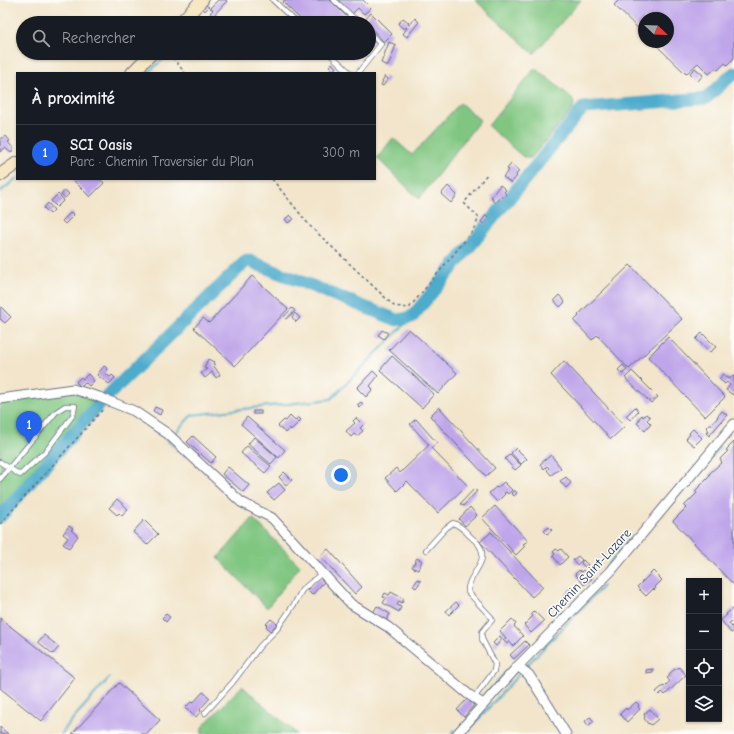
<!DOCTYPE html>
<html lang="fr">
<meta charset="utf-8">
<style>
:root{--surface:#171b24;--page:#242831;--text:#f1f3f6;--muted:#9ea1a6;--line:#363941;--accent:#2563eb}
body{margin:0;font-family:"Comic Neue",sans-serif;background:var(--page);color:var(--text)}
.controls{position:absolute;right:12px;bottom:12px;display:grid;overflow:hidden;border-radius:0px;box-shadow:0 1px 3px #0004}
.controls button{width:36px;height:36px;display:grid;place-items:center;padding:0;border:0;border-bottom:1px solid var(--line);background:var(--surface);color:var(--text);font:20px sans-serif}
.compass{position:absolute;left:638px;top:12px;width:36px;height:36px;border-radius:50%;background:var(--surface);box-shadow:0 1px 3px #0004;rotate:113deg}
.you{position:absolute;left:341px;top:475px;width:14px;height:14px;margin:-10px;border:3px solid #fff;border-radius:50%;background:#1a73e8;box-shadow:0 0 0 6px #1a73e833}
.badge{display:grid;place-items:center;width:26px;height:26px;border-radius:50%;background:var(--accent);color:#fff;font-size:13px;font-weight:700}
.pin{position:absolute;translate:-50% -33px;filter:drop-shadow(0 1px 2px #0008)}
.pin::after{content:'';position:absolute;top:21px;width:14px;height:12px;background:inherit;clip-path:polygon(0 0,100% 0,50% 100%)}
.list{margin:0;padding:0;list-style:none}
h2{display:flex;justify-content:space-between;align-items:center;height:52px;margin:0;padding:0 16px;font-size:17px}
h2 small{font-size:13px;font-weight:400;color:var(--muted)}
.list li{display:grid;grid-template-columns:26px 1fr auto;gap:12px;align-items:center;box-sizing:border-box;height:56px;padding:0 16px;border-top:1px solid var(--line)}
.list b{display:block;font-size:15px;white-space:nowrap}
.list p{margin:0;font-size:13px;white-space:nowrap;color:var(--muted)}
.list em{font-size:13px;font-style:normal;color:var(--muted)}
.icon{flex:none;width:22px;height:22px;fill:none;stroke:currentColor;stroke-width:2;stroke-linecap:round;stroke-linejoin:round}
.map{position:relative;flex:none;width:734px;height:734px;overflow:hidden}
.search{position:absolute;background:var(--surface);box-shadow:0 1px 3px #0004;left:16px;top:16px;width:360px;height:44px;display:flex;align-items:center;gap:10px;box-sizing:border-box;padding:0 14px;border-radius:22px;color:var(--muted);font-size:15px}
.panel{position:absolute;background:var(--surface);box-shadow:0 1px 3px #0004;left:16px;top:72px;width:360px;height:108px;border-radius:0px}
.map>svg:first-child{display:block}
</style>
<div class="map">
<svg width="734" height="734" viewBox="0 0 734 734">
<rect width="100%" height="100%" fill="#fdfcf7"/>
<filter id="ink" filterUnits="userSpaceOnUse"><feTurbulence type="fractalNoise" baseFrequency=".025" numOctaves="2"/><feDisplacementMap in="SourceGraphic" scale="8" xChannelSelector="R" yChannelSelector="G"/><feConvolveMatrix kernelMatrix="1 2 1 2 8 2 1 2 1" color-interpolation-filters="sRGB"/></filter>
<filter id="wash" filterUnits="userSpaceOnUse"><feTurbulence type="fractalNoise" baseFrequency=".012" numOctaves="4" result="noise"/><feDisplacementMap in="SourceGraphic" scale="16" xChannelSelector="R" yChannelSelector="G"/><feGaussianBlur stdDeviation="0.9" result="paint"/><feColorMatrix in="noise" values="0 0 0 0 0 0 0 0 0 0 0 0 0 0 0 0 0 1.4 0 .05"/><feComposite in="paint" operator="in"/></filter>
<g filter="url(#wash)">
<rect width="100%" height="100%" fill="#f2e5cb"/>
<g fill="#80c681" stroke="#4e7a70">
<path d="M475,0H581L534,54Z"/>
<path d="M535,68L572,98L574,104L572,110L531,158H526L522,156L488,126Z"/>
<path d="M460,103L480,120L419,199L377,158L393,138L412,155Z"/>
<path d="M71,391L81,394L95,402L0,510V402Z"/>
<path d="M253,518L300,566L267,608L218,558Z"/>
<path d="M242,686L297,734H202V727Z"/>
</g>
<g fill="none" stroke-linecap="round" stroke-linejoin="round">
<g stroke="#4dabcb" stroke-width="2">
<path d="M147,73L165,58"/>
<path d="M0,192L17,178"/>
<path d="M111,407L117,409"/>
<path d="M145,424L166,439L185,456"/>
<path d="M173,435L192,415L331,399L412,317"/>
<path d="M699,473L720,447"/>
<path d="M593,583L630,539"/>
<path d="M540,637L580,596"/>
<path d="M527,665L603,586"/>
<path d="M484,697L506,672"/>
<path d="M61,734L71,721L110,677"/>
<path d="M451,734L454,730"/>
<path d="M465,734L518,675"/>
</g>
<path stroke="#4dabcb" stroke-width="13" d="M0,517L99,404L247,260L397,320L412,317L583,108L706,98L734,73"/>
</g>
<g id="blocks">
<g fill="#bfa6ea">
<path d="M218,0H226L227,1L213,16L210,13L213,10L210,8Z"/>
<path d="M285,0H330L353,23H304L283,2Z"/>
<path d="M336,0H363L371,8L364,14L358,8L351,15Z"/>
<path d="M619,0H734V58L727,65L725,63L718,70L716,68L709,74L698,63L686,74L653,42H668V18H644V34L614,5Z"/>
<path d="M206,5L209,7L205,11L203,8Z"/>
<path d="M371,13L392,34L384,42L369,26V23H366L364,21Z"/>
<path d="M403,18L409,23L408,24L410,25L415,18L419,22L407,37L403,34L407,28L406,27L404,29L398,24Z"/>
<path d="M369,35L375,40L369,46Z"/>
<path d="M389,42L396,45L388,66L381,63Z"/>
<path d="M332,63L336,68L333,70L329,66Z"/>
<path d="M695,68L703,75L698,81L690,73Z"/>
<path d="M385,76L388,79L383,86L381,85L383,81H382Z"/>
<path d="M6,136L10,141L8,142L14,149L11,153L5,148L0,152V139Z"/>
<path d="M511,164L519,171L516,175L517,176L511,183L503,177L509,170L507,169Z"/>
<path d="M72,179H100L104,183L90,197Z"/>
<path d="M500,185L506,190L504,192L506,194L503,198L501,196L495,203L492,200L493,198L491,197Z"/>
<path d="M448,186L457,195L451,203L441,194Z"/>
<path d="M65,190L69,194L65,198L61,195Z"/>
<path d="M58,194L64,200L57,207L51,201Z"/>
<path d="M48,203L54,210L50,214L44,208Z"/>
<path d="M71,212L74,215L65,224L62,221Z"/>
<path d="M290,215L294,219L288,223L285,219Z"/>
<path d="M486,215L489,218L484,224L481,222Z"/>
<path d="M630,265L682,319L629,369L597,335L592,340L574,321L579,316L578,315Z"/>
<path d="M252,276L288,309L235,366L194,328L203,318L209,323Z"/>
<path d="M559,295L565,302L560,307L554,300Z"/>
<path d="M0,306L11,317L5,323L0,319Z"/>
<path d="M292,308L295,311L286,319L284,317Z"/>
<path d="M295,313L300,318L296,322L292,317Z"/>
<path d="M409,329L457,373L438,394L389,350Z"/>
<path d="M382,330L388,333L384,339L378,335Z"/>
<path d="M702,333L716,347L710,352L696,339Z"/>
<path d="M668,337L725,397L705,417L648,357Z"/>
<path d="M392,356L434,394L422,408L380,370Z"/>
<path d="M208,359L214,362L213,364L215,365L214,366L220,375L216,378L212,372L205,378L201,373L207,369L204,368Z"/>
<path d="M564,361L625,426L611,439L551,375Z"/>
<path d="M623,365L627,370L622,374L618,370Z"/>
<path d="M104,366L108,369L105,373L110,377L112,375L115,378L109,384L97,375Z"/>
<path d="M373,371L378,376L370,386L373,389L366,397L357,388Z"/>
<path d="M632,371L658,397L651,403L625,378Z"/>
<path d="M88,374L94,381L89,386L86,383L85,384V383L81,387L76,382L81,377L83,379Z"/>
<path d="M723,374L730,379L732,376L733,377L734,376V394L733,395L726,390L730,385L727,382L725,384L719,379Z"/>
<path d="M361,402L363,404L360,408L357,405Z"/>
<path d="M155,407L162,410L160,415L153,411Z"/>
<path d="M439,407L495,468L486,476L430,416Z"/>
<path d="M635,407L638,411L630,420L626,416Z"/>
<rect x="253" y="411" width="8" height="3"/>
<path d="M722,411L727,415L709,436L706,433L709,430L706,428L710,424L711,425L718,417H717Z"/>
<path d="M646,414L650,417L647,420L651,424L645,431L637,423L639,421V418L642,415L643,417Z"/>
<path d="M290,416L295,421L298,417L301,420L291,430L290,428L286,433L278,426L284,420L286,421Z"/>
<path d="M247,417L285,450L279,458L241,424Z"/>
<path d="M356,418L363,425L360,428L363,431L357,436L354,434L351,437L346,431L355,423L353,421Z"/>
<path d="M416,419L437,443L431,448L467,485L438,513L407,481L397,491L385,478L396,468L400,473L429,445L410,424Z"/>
<path d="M693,429L702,438L694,446L686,439L690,434L689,433Z"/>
<path d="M193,436L216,457L211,463L187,442Z"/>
<path d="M254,437L277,457L271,464L248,444Z"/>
<path d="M734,442V585L673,521L686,508L684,506L697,493L695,491L710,476L709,474L722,462L720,459L728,451L726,450Z"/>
<path d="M247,446L271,466L265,473L241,453Z"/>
<path d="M516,448L527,459L521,464L511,453Z"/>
<path d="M510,454L521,465L515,470L505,459Z"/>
<path d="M551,455L561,468L551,475L547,470L549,468L547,466L544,469L540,464Z"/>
<path d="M228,467L249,485L243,492L222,474Z"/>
<path d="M284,472L292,480L286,485L279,477Z"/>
<path d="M566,477L571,483L566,488L560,481Z"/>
<path d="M504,482L512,490L508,494L506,492L504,493L505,494L497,502L489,493L496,487L497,488Z"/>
<path d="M279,483L285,490L274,500L267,493Z"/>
<path d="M474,489L477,491L463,506L460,504Z"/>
<path d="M514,490L517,493L514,496L511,493Z"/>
<path d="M117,499L128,509L122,516L119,513L117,515L109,508Z"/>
<path d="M495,506L528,541L523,544L525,546L516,555L482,518Z"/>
<path d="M470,507L477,515L465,526L459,519Z"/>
<path d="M144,520L158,534L147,545L133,532Z"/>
<path d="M69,526L73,529L71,530L78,536L69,548L63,544L68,538L63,534Z"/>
<path d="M549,527L552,530L547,534L544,531Z"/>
<path d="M491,532L543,587L532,597L480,542Z"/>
<path d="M328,549L362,587L355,594L320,556Z"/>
<path d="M556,549L559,551L561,549L568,557L560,565L553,556L555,554L553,552Z"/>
<path d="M578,556L582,560L577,565L573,560Z"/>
<path d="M417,558L422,561L418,570L412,567Z"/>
<path d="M583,560L588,565L585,567L581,563Z"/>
<path d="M579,570L581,572L583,570L592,579L584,585L575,574Z"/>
<path d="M653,571L662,580L655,587L656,588L654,590L653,589L646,596L637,587Z"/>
<path d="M320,577L324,582L312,595L307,590Z"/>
<path d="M418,579L421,581L416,588L413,586Z"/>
<path d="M571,588L575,593L567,601L563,597Z"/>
<path d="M391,592L404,599L402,603L399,601L397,605L401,607L399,612L383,603L386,598L383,597L385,593L389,595Z"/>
<path d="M456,602L459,605L449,615L446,611Z"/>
<path d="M377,606L390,614L386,621L373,613Z"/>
<path d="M734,608V620L729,623L734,630V631L731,633L721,620L727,615L726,614Z"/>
<path d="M534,611L544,621L531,633L524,625L533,616L531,614Z"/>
<path d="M166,614L170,617L166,622L162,618Z"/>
<path d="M0,618L75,678L41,721L0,688Z"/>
<path d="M271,619L277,624L270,631L266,626L267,625L266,624Z"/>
<path d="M512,619L516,624L514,626L523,636L513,646L509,641L507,644L503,640L506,638L500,631Z"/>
<path d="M44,635L59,647L53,654L38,642Z"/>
<path d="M500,636L502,639L496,646L493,643Z"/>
<path d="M525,641L529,645L514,659L510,655Z"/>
<path d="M679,667L686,675L665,695L662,692L659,695L656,692L663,686L664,687L670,681L667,678L670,676L669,674L675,669L676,670Z"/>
<path d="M653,669V672L646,673V670Z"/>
<path d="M119,683L160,720L147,734H72Z"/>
<path d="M203,692L210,698L200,709L201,711L196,717L185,708L191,702L193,703Z"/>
<path d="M467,699L474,705L464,717L457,710Z"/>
<path d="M636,702L639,705L638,707L640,709L627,722L620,714L626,708L627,710Z"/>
<path d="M650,709L658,719L651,725L649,723L648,724L644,718L645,717L644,714Z"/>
<path d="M590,717L594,721L588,726L585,721Z"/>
<path d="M0,727L8,734H0Z"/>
</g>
</g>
</g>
<g filter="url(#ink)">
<use href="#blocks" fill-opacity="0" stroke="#666f84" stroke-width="1"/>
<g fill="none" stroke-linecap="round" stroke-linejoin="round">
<defs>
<g id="lane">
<path d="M273,0L297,23"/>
<path d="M334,0L359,23"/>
<path d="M329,53L350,73"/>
<path d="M358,73L381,44L369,33"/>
<path d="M0,462L20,475L46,451L73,415L75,406H65L56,412L0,479"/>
<path d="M426,550L446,528L453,523C460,525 465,531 470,536C473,539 477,542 479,545C491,562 466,576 468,592L491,617L492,620L482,632V639L495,664L494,671L474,698"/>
<path d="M205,713L233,682L260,646L277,629L295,603L302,590L322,573"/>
</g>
<g id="street">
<path d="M0,399L73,389L99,397L134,411L168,434L241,502L272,518L351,604L388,627L468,694L483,704"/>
<path d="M518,666L529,675L566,734"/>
<path d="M457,734L518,666L611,571L734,424"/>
</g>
<g id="secondary">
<path d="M180,23L202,0"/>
<path d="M132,73L152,53"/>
<path d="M0,175L17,163"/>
</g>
</defs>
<use href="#lane" stroke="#666f84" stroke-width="6"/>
<use href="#street" stroke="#666f84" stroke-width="11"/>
<use href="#secondary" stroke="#666f84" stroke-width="14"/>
<g stroke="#666f84" stroke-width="1.5" stroke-dasharray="3 3" stroke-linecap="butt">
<path d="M169,53L185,73"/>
<path d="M272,179L310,226L394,306L409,308L472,232L479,218L464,203L488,173"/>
<path d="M0,524L104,408"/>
</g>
<use href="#lane" stroke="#fff" stroke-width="4.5"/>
<use href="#street" stroke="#fff" stroke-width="9"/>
<use href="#secondary" stroke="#f7e8c3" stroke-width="12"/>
</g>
</g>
<g text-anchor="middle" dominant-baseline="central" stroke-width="3" stroke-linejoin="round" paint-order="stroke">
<g font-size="13" fill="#1b2f5e" stroke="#fdfcf7">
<text transform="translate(589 573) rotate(-47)">Chemin Saint-Lazare</text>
</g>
</g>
</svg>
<div class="controls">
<button>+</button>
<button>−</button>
<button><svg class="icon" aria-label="locate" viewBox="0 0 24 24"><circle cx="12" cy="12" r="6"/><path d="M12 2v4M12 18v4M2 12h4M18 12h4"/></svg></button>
<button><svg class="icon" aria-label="layers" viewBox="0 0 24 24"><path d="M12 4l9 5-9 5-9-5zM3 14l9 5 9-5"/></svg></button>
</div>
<svg class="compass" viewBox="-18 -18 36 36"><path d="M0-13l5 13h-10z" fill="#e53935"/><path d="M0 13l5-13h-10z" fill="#9ea1a6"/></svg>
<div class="you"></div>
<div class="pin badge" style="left:29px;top:444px">1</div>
<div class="search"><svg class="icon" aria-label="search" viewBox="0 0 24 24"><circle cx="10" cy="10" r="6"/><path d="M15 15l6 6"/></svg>Rechercher</div>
<section class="panel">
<h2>À proximité<small></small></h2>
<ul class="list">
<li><span class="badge">1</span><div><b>SCI Oasis</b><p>Parc · Chemin Traversier du Plan</p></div><em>300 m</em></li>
</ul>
</section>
</div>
